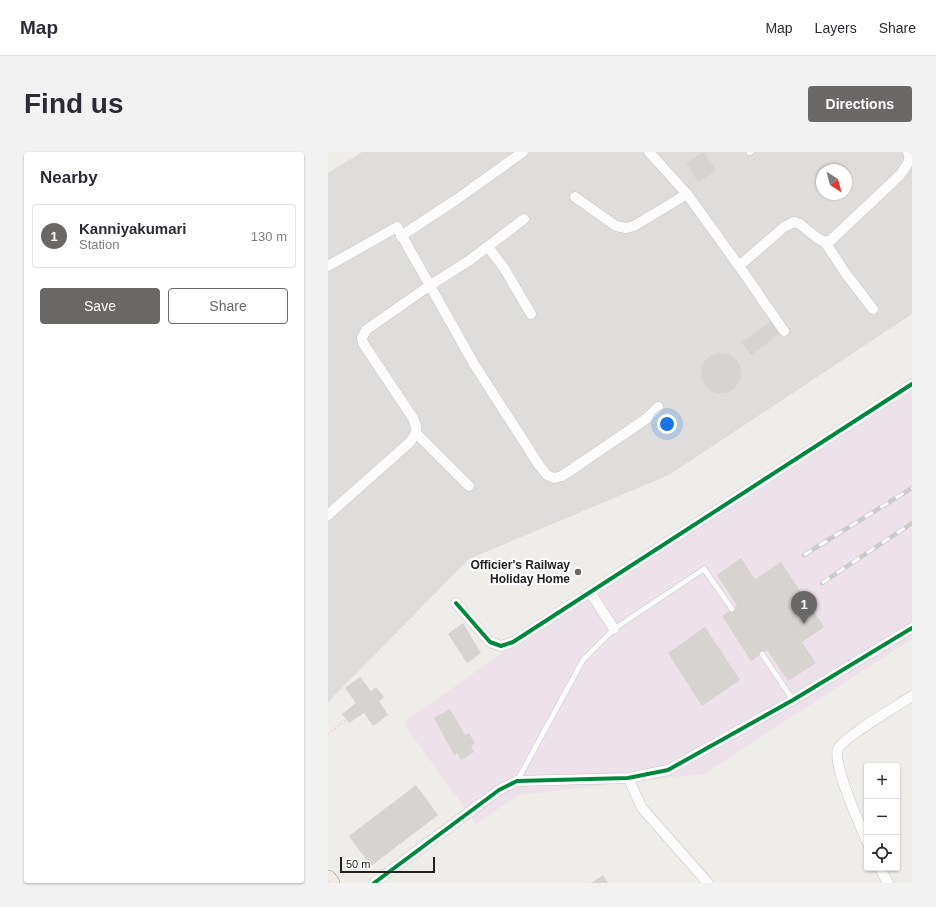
<!DOCTYPE html>
<meta charset="utf-8">
<style>
:root{--surface:#fff;--page:#f2f2f3;--text:#2b2b33;--muted:#7c7c81;--line:#e1e1e2;--accent:#696867}
body{margin:0;font-family:Arial,sans-serif;background:var(--page);color:var(--text)}
.controls{position:absolute;right:12px;bottom:12px;display:grid;overflow:hidden;border-radius:4px;box-shadow:0 1px 3px #0004}
.controls button{width:36px;height:36px;display:grid;place-items:center;padding:0;border:0;border-bottom:1px solid var(--line);background:var(--surface);color:var(--text);font:20px sans-serif}
.compass{position:absolute;left:488px;top:12px;width:36px;height:36px;border-radius:50%;background:var(--surface);box-shadow:0 1px 3px #0004;rotate:144deg}
.scale{position:absolute;left:12px;bottom:10px;width:95px;box-sizing:border-box;padding-left:4px;border:2px solid #212121;border-top:0;font-size:11px;line-height:14px;white-space:nowrap;color:#212121;-webkit-text-stroke:3px #fff;paint-order:stroke}
.you{position:absolute;left:339px;top:272px;width:14px;height:14px;margin:-10px;border:3px solid #fff;border-radius:50%;background:#1a73e8;box-shadow:0 0 0 6px #1a73e833}
.badge{display:grid;place-items:center;width:26px;height:26px;border-radius:50%;background:var(--accent);color:#fff;font-size:13px;font-weight:700}
.pin{position:absolute;translate:-50% -33px;filter:drop-shadow(0 1px 2px #0008)}
.pin::after{content:'';position:absolute;top:21px;width:14px;height:12px;background:inherit;clip-path:polygon(0 0,100% 0,50% 100%)}
.list{margin:0;padding:0;list-style:none}
h2{display:flex;justify-content:space-between;align-items:center;height:52px;margin:0;padding:0 16px;font-size:17px}
h2 small{font-size:13px;font-weight:400;color:var(--muted)}
.list li{display:grid;grid-template-columns:26px 1fr auto;gap:12px;align-items:center;box-sizing:border-box;height:64px;margin:0 8px 8px;padding:0 8px;border:1px solid var(--line);border-radius:4px}
.list b{display:block;font-size:15px;white-space:nowrap}
.list p{margin:0;font-size:13px;white-space:nowrap;color:var(--muted)}
.list em{font-size:13px;font-style:normal;color:var(--muted)}
.actions{display:flex;gap:8px;padding:12px 16px}
.actions a{flex:1;padding:9px 0;border:1px solid var(--accent);border-radius:4px;text-align:center;font-size:14px;color:var(--accent)}
.actions .main{background:var(--accent);color:#fff}
.icon{flex:none;width:22px;height:22px;fill:none;stroke:currentColor;stroke-width:2;stroke-linecap:round;stroke-linejoin:round}
.map{position:relative;flex:none;width:584px;height:731px;overflow:hidden;border-radius:4px}
header{display:flex;align-items:center;gap:24px;box-sizing:border-box;height:56px;padding:0 20px;background:var(--surface);border-bottom:1px solid var(--line)}
header strong{font-size:19px}
nav{display:flex;gap:22px;margin-inline-start:auto;font-size:14px}
.intro{display:flex;align-items:center;justify-content:space-between;box-sizing:border-box;height:96px;padding:0 24px}
h1{margin:0;font-size:28px}
.button{padding:10px 18px;border-radius:4px;background:var(--accent);color:#fff;font-size:14px;font-weight:700}
main{display:flex;gap:24px;padding:0 24px}
aside{flex:1;background:var(--surface);border-radius:4px;box-shadow:0 1px 3px #0004}
.map>svg:first-child{display:block}
</style>
<header>
<strong>Map</strong>
<nav><a>Map</a><a>Layers</a><a>Share</a></nav>
</header>
<div class="intro"><h1>Find us</h1><a class="button">Directions</a></div>
<main>
<aside>
<h2>Nearby<small></small></h2>
<ul class="list">
<li><span class="badge">1</span><div><b>Kanniyakumari</b><p>Station</p></div><em>130 m</em></li>
</ul>
<div class="actions"><a class="main">Save</a><a>Share</a></div>
</aside>
<div class="map">
<svg width="584" height="731" viewBox="0 0 584 731">
<rect width="100%" height="100%" fill="#efedea"/>
<path fill="#dedddb" fill-rule="evenodd" d="M34,0H584V162L341,323L141,407L0,550V21ZM494,18H518V42H494Z"/>
<path fill="#ede2e9" d="M584,239V487L376,622L191,643L148,672L75,571L171,503Z"/>
<g fill="#d6d3d1">
<path d="M376,0L388,19L370,30L358,11Z"/>
<path d="M443,169L452,181L423,203L414,190Z"/>
<circle cx="393" cy="221" r="20"/>
<path d="M413,406L427,427L453,410L496,475L474,490L488,511L460,529L439,498L423,509L394,464L409,454L389,423Z"/>
<path d="M135,471L153,501L139,511L120,482Z"/>
<path d="M377,475L412,528L374,554L340,501Z"/>
<path d="M32,525L43,539L48,535L56,545L51,549L60,563L45,574L36,561L21,571L14,562L28,551L17,536Z"/>
<path d="M122,557L137,583L141,581L147,592L143,594L146,600L133,608L129,601L126,603L106,566Z"/>
<path d="M88,633L110,663L43,714L21,684Z"/>
<path d="M275,723L280,731H263Z"/>
</g>
<g fill="none" stroke-linecap="round" stroke-linejoin="round">
<defs>
<g id="lane">
<path d="M421,1L423,0"/>
<path d="M434,502L465,548"/>
<path d="M189,629L255,508L286,477L376,417L404,457"/>
</g>
<g id="street">
<path d="M321,0L359,42L411,114L456,75L466,70L472,72L489,86L497,90L503,88L572,23C577,16 584,8 580,0"/>
<path d="M247,45L288,74L298,76L306,74L359,42"/>
<path d="M73,84L129,47L195,0"/>
<path d="M497,90L518,122L545,157"/>
<path d="M160,95L176,116L203,162"/>
<path d="M0,114L69,75L146,212L211,313L219,323L226,326L234,324L318,267L330,255"/>
<path d="M411,114L456,179"/>
<path d="M88,281L141,334"/>
<path d="M0,363L82,290C89,280 90,278 85,266L35,191L34,186L38,178L101,134L142,108L196,67"/>
<path d="M262,440L286,477"/>
<path d="M128,451L162,490L173,494L185,490L584,232"/>
<path d="M300,626L314,656L380,731"/>
<path d="M539,690C532,672 504,613 510,597C514,586 571,553 584,544"/>
<path d="M552,716L560,731"/>
<path d="M46,731L171,638L189,629L300,626L340,618L465,548L584,476"/>
</g>
<path id="primary" d="M0,727L3,731"/>
</defs>
<use href="#lane" stroke="#c8c7c6" stroke-width="6"/>
<use href="#street" stroke="#c8c7c6" stroke-width="11"/>
<use href="#primary" stroke="#a69985" stroke-width="18"/>
<path stroke="#ecdbda" stroke-width="2.5" stroke-dasharray="2 2" stroke-linecap="butt" d="M0,582L18,568"/>
<use href="#lane" stroke="#fdfcfc" stroke-width="5"/>
<use href="#street" stroke="#fdfcfc" stroke-width="10"/>
<use href="#primary" stroke="#f2ece6" stroke-width="17"/>
<defs>
<g id="rail">
<path d="M476,403L584,336"/>
<path d="M494,431L584,371"/>
</g>
</defs>
<use href="#rail" stroke="#cbcbcb" stroke-width="4.5"/>
<use href="#rail" stroke="#fff" stroke-width="3" stroke-dasharray="9" stroke-linecap="butt"/>
<defs>
<g id="cycleway">
<path d="M128,451L162,490L173,494L185,490L584,232"/>
<path d="M46,731L171,638L189,629L300,626L340,618L465,548L584,476"/>
</g>
</defs>
<use href="#cycleway" stroke="#fff" stroke-width="6"/>
<use href="#cycleway" stroke="#00873e" stroke-width="4"/>
</g>
<circle fill="#696867" stroke="#fff" stroke-width="1.5" cx="250" cy="420" r="4"/>
<g text-anchor="middle" dominant-baseline="central" stroke-width="4" stroke-linejoin="round" paint-order="stroke">
<g font-size="12" font-weight="bold" fill="#212121" stroke="#fff" text-anchor="end">
<text x="242" y="413">Officier's Railway<tspan x="242" dy="14">Holiday Home</tspan></text>
</g>
</g>
</svg>
<div class="controls">
<button>+</button>
<button>−</button>
<button><svg class="icon" aria-label="locate" viewBox="0 0 24 24"><circle cx="12" cy="12" r="6"/><path d="M12 2v4M12 18v4M2 12h4M18 12h4"/></svg></button>
</div>
<svg class="compass" viewBox="-18 -18 36 36"><path d="M0-13l5 13h-10z" fill="#e53935"/><path d="M0 13l5-13h-10z" fill="#7c7c81"/></svg>
<div class="scale">50 m</div>
<div class="you"></div>
<div class="pin badge" style="left:476px;top:472px">1</div>
</div>
</main>
